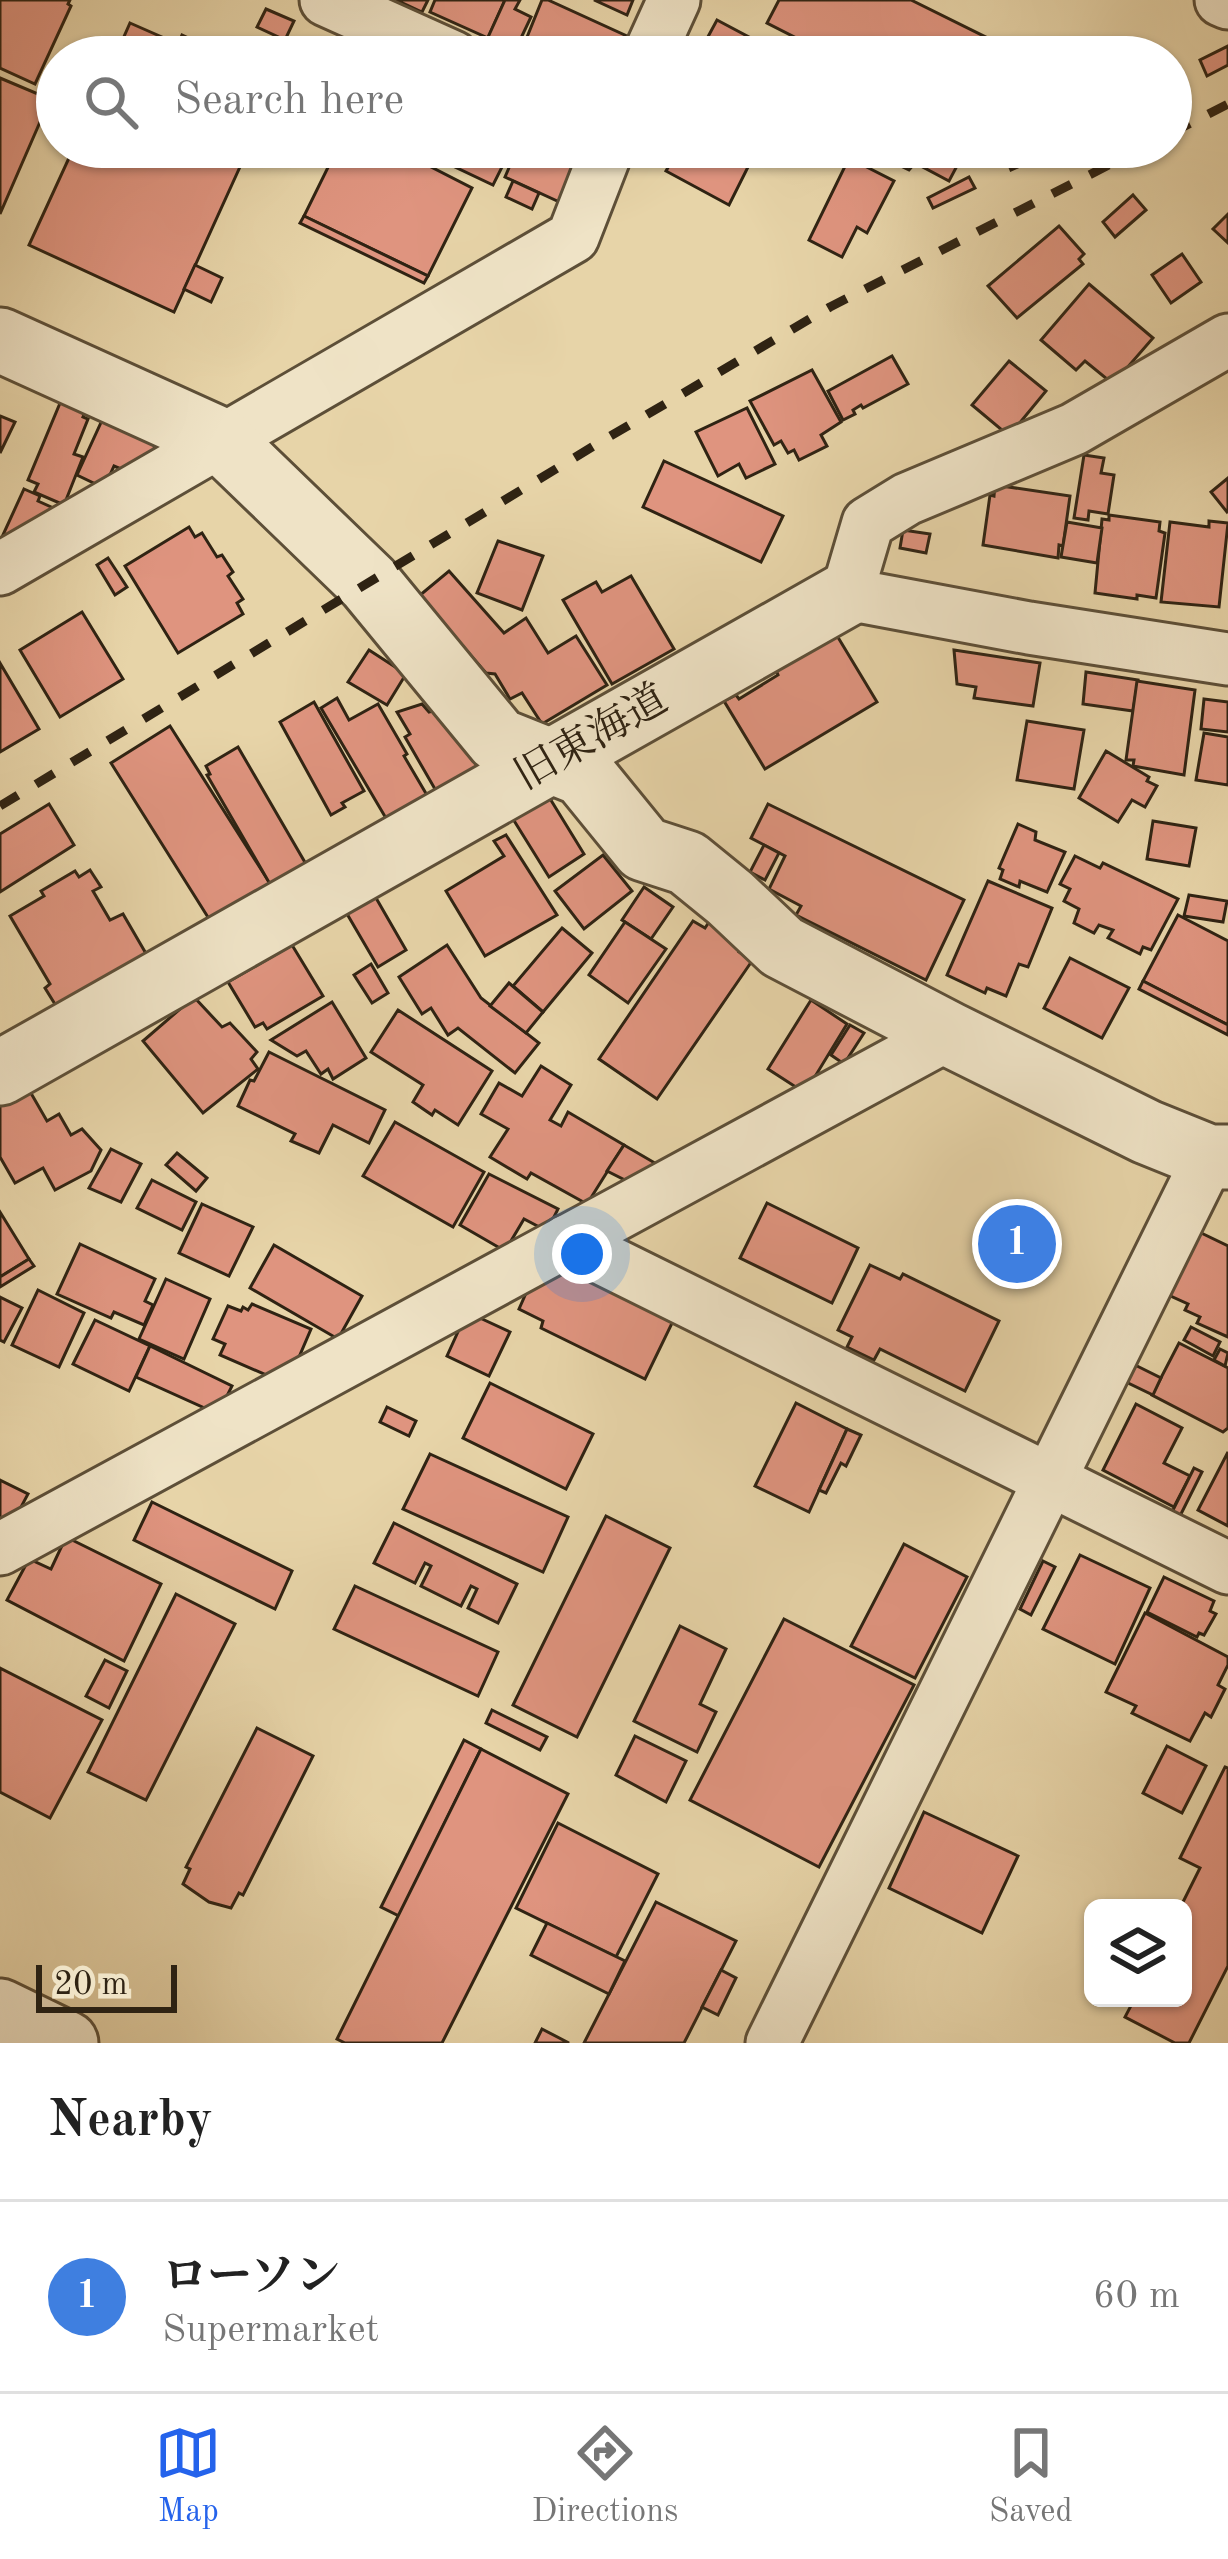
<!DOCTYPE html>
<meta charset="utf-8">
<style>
:root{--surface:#fff;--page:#f2f2f2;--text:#222;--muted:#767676;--line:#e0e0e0;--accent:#2563eb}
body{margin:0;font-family:"Old Standard TT","Noto Serif JP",serif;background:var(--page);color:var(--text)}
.controls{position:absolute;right:36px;bottom:36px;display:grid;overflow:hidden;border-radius:18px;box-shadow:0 3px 9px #0004}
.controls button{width:108px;height:108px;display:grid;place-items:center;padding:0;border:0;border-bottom:3px solid var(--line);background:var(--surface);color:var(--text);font:60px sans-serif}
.scale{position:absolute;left:36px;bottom:30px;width:141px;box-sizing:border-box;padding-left:12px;border:6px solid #2f2313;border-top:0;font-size:33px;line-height:42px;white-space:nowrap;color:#2f2313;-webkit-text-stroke:9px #efe3c6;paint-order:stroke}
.you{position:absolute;left:582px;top:1254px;width:42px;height:42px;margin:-30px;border:9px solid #fff;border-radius:50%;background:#1a73e8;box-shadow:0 0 0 18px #1a73e833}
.badge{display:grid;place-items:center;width:78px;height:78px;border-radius:50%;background:var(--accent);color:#fff;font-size:39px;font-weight:700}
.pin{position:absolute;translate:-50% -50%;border:6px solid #fff;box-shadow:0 3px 12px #0006}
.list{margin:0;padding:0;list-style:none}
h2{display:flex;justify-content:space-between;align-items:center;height:156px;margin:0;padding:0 48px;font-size:51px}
h2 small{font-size:39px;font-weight:400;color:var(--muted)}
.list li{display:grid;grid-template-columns:78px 1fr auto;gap:36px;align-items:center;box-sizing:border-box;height:192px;padding:0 48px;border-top:3px solid var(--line)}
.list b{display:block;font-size:45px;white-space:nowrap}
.list p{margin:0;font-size:39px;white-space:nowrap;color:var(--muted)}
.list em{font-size:39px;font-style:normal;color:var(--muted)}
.icon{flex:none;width:66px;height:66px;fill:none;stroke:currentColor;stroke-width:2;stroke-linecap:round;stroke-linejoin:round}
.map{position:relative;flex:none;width:1228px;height:2043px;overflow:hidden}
.search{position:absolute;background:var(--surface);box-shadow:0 3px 9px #0004;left:36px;right:36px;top:36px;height:132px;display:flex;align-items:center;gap:30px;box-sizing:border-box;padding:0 42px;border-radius:66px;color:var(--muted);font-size:45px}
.sheet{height:348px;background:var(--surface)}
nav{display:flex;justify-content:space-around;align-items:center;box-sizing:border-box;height:168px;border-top:3px solid var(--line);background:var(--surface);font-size:33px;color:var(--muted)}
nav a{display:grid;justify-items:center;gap:6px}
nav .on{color:var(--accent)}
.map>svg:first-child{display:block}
</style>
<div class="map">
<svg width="1228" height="2043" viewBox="0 0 1228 2043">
<rect width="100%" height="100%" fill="#e7d4a8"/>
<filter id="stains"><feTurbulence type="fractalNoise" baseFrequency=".00167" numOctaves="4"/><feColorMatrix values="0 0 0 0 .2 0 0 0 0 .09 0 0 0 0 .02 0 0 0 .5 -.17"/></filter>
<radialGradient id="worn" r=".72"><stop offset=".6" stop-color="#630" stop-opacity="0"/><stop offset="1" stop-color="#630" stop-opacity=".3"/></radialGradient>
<g fill="#df947f" stroke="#2f2313" stroke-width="3">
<path d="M0,0H70L68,4L71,6L35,84L0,68Z"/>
<path d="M396,0H428L422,12Z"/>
<path d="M435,0H505L488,38L430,12Z"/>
<path d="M505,0H520L515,9L531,17L512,57L484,46Z"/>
<path d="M542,0H548L629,37L620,57H569L560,53L519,57Z"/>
<path d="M594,0H633L627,15Z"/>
<path d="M779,0H911L1024,56L799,57L806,43L767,23Z"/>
<path d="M266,9L294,21L285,40L257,27Z"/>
<path d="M717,20L762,44L756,57H697Z"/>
<path d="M130,23L178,44L182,35L201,44L198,52L208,57H115Z"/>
<path d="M1228,46V65L1207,76L1200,60Z"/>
<path d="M0,78L50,99L0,214Z"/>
<path d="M74,147H249L174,312L29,245Z"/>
<path d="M338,147H392L472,188L428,276L304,216Z"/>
<path d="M416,147H448L453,149L447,162Z"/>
<path d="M462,147H512L493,185L453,166Z"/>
<path d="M518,147H591L566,205L505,177Z"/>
<path d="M680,147H758L729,205L666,171Z"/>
<path d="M861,147H967L949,181L915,163L909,170Z"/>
<path d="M1016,147H1062L1011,170L1007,160L1020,155Z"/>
<path d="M849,158L894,181L867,233L857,227L842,257L809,240Z"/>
<path d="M969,177L975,188L933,208L928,198Z"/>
<path d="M513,181L539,193L532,209L506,197Z"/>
<path d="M1133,195L1146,210L1115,237L1103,222Z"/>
<path d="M1228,214V243L1213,229Z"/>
<path d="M304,216L428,276L424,283L300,223Z"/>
<path d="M1059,226L1084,254L1079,259L1083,264L1017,318L988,286Z"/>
<path d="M1182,254L1201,282L1171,303L1152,275Z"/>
<path d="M195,265L222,278L211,302L184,289Z"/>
<path d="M1089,284L1153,338L1113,384L1085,361L1076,370L1041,340Z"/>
<path d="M892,356L908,384L863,408L861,405L853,410L855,414L843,420L828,391Z"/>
<path d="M1009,361L1046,391L1009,436L972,405Z"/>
<path d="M812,370L841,422L821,435L827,446L799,460L794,450L788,453L781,441L774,445L750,401Z"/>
<path d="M63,396L88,406L83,417L88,419L74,454L83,457L64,505L34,492L38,484L28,480Z"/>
<path d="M747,408L775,464L746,478L739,464L718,476L696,432Z"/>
<path d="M0,416L15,422L0,453Z"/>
<path d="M104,416L158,440L145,468L133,474L114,466L104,488L77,475Z"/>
<path d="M1084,455L1104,458L1101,473L1114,475L1108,514L1089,511L1088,520L1074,518Z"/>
<path d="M664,461L783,516L761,562L643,507Z"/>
<path d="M1228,478V511L1227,512L1211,492Z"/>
<path d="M995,485L1070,496L1063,546L1059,545L1058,558L983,545L990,495L994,496Z"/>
<path d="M24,489L40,496L38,501L58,510L17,543L2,537Z"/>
<path d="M1109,515L1160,522L1159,531L1165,533L1156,598L1137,595V599L1095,593L1102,519L1109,520Z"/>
<path d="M1209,521L1228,523L1219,607L1161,602L1170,522L1209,527Z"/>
<path d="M1067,522L1102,528L1097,563L1061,557Z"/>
<path d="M189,527L195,537L202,533L217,557L222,555L233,572L228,576L243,599L237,603L243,614L178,653L125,566Z"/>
<path d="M903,530L930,534L926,553L900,548Z"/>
<path d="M498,541L543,556L522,610L477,593Z"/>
<path d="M108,558L127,587L115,595L97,565Z"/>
<path d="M449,571L504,633L526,618L548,653L576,636L607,685L542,724L522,693L510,699L495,674L486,673L419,596Z"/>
<path d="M631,576L674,649L612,684L563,600L596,582L602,592Z"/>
<path d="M82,612L123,679L60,717L20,650Z"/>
<path d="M836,634L877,702L765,769L724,701L736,695L739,699L778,675L776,670Z"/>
<path d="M369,650L406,674L387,705L348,682Z"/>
<path d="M954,650L1040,663L1033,706L974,698L976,687L957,684Z"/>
<path d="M0,663L39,729L0,752Z"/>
<path d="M1086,672L1138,680L1133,711L1083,704Z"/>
<path d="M1137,681L1195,690L1184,775L1133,766L1134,760H1126Z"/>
<path d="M337,698L349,720L378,704L407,754L404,756L431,802L390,825L321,708Z"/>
<path d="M1204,699L1228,702V732L1201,729Z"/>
<path d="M314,702L364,791L342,803L345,807L331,815L280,722Z"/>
<path d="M422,704L429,712L440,709L483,771L439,796L405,737L410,734L397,712Z"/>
<path d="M1027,721L1084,730L1074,789L1017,780Z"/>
<path d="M170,726L271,885L211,922L111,763Z"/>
<path d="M1204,733L1228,737V785L1196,780Z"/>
<path d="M238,747L310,871L274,891L207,775L210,774L206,766Z"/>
<path d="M1106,751L1149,777L1147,781L1157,786L1145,807L1132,800L1118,822L1079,798Z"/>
<path d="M549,797L584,854L549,877L513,819Z"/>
<path d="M49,804L74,845L0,892V834Z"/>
<path d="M768,804L964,900L926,980L796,915L801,906L769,889L785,856L751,838Z"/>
<path d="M1153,821L1196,828L1189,866L1147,859Z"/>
<path d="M1018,824L1036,832L1035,840L1065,852L1047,892L1020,881L1019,887L1000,879L1003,870L999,868Z"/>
<path d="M506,835L557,915L485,956L446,891L504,856L494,841Z"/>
<path d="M764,845L779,853L765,880L750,872Z"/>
<path d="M603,855L632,891L584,929L555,891Z"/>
<path d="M1075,856L1100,868L1103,863L1178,899L1151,950L1143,947L1140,954L1108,938L1113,930L1099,925L1094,933L1074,923L1079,909L1064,901L1070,889L1060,884Z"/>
<path d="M90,870L101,887L93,891L110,920L123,914L148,957L58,1009L45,988L50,984L10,916L44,896L41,891L75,871L79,877Z"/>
<path d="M988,881L1052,908L1028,967L1019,964L1006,996L987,988L985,993L947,975Z"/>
<path d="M644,887L673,907L651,939L622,920Z"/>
<path d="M372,891L406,950L378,967L343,907Z"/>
<path d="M1189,895L1227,901L1223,922L1184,916Z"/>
<path d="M1178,915L1228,941V1025L1143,981Z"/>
<path d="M693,921L705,928L709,922L744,945L739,952L752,961L657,1099L599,1059Z"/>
<path d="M625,922L666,949L628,1003L589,975Z"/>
<path d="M562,928L592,953L543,1012L513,986Z"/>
<path d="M292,945L323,996L267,1029L263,1023L255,1027L228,982Z"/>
<path d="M447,945L481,998L539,1043L515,1073L458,1028L448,1035L431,1008L422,1014L399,977Z"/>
<path d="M1070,958L1129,988L1102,1038L1044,1008Z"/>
<path d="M371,964L388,993L372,1003L354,975Z"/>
<path d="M1143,981L1228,1025V1035L1139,989Z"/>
<path d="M509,983L543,1012L526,1033L490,1006Z"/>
<path d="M194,997L222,1027L230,1023L257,1052L251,1059L258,1069L203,1113L143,1041Z"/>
<path d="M811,1000L847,1024L805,1093L768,1069Z"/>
<path d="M332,1002L366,1058L333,1079L328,1069L321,1074L306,1051L297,1056L271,1040Z"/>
<path d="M398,1010L492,1071L458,1125L435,1110L432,1115L413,1102L423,1085L371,1052Z"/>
<path d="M850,1025L864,1033L844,1064L831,1055Z"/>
<path d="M269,1052L385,1110L369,1143L333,1125L319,1153L291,1141L295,1134L238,1106L250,1080L254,1081Z"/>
<path d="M541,1066L571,1085L550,1120L561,1126L568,1112L624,1145L587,1204L531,1173L527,1179L490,1157L508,1129L481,1114L499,1083L522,1096Z"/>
<path d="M28,1088L47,1121L59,1114L71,1135L82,1129L101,1150L91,1171L55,1190L43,1168L15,1183L0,1157V1104Z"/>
<path d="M395,1122L484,1172L453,1227L363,1176Z"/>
<path d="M624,1145L660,1166L627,1181L607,1171Z"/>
<path d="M111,1149L141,1164L121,1202L89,1188Z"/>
<path d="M177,1153L207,1178L196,1191L166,1165Z"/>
<path d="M489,1174L558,1209L547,1231L524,1219L505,1251L460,1225Z"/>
<path d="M152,1180L196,1202L182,1230L137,1208Z"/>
<path d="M767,1203L858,1248L832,1303L740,1258Z"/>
<path d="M202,1204L253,1227L229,1276L179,1253Z"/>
<path d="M0,1212L29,1259L0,1277Z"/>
<path d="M1195,1230L1228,1246V1337L1197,1323L1200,1317L1185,1310L1188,1304L1164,1293Z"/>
<path d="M80,1244L155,1279L145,1301L153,1305L144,1325L114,1312L111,1318L57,1294Z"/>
<path d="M274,1245L362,1296L338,1339L250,1288Z"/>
<path d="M29,1259L34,1266L0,1287V1277Z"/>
<path d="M570,1262L676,1315L645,1379L541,1328L543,1321L519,1309L531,1282L554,1269L566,1275Z"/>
<path d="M870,1265L900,1279L903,1274L999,1321L965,1391L880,1349L874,1360L847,1347L852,1337L838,1330Z"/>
<path d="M166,1279L210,1299L184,1359L139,1339Z"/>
<path d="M38,1290L84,1313L59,1367L12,1345Z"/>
<path d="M0,1297L22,1308L4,1342L0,1340Z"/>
<path d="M252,1304L311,1329L293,1371L280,1381L220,1355L225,1344L213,1339L228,1306L241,1311L243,1307L248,1310Z"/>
<path d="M467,1312L510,1332L489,1376L447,1356Z"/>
<path d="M95,1320L150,1346L129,1391L73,1364Z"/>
<path d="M1191,1327L1220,1342L1213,1356L1184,1340Z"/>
<path d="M1179,1343L1228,1368V1428L1223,1432L1152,1395Z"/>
<path d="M150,1346L232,1386L218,1414L136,1377Z"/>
<path d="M1220,1349L1228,1353L1225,1366L1214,1360Z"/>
<path d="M1131,1363L1161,1378L1153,1395L1122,1380Z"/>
<path d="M490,1383L593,1434L566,1489L463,1438Z"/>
<path d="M796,1403L847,1429L809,1512L755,1486Z"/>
<path d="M1136,1404L1182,1428L1164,1463L1190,1476L1174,1507L1103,1470Z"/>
<path d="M387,1407L416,1421L409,1436L380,1422Z"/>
<path d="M847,1429L861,1435L846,1466L841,1463L826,1493L819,1490Z"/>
<path d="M1228,1452V1526L1198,1510Z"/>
<path d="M430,1454L568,1517L543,1572L403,1509Z"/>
<path d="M1194,1468L1202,1472L1176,1524L1168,1520Z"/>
<path d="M0,1480L28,1494L12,1524L0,1518Z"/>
<path d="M152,1502L292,1571L275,1609L134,1540Z"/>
<path d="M606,1516L670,1548L577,1737L513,1705Z"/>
<path d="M394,1523L517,1584L498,1623L468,1608L477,1589L471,1586L461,1606L421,1586L431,1566L425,1563L415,1583L374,1563Z"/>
<path d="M66,1537L161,1584L124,1661L7,1600L29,1559L51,1569Z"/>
<path d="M904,1544L967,1577L915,1678L851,1646Z"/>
<path d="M1080,1555L1150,1588L1115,1664L1043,1629Z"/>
<path d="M1043,1561L1055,1567L1031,1615L1020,1609Z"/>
<path d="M1164,1577L1214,1601L1210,1611L1216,1614L1204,1635L1199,1633L1197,1637L1147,1612Z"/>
<path d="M355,1586L498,1652L478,1696L334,1629Z"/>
<path d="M176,1594L235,1624L146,1800L88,1772Z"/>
<path d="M1145,1613L1228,1657V1665L1218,1685L1225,1689L1211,1717L1205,1713L1190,1741L1132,1713L1136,1706L1106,1692Z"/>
<path d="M784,1619L914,1685L819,1867L690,1800Z"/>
<path d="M680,1626L726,1649L700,1704L716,1712L697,1752L634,1721Z"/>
<path d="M105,1660L127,1671L109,1708L86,1696Z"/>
<path d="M0,1668L102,1720L50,1818L0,1792Z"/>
<path d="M492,1710L547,1737L540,1750L486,1723Z"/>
<path d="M257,1728L313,1756L243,1895L239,1893L231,1908L209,1902L183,1884L190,1869L186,1867Z"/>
<path d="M635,1736L686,1761L666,1802L616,1775Z"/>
<path d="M464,1740L481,1749L399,1916L381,1907Z"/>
<path d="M1167,1746L1206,1766L1182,1813L1143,1793Z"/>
<path d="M481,1749L568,1794L442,2043H345L337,2039Z"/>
<path d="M1225,1767L1228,1768V1966L1189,2043H1175L1125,2017L1135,1998H1183V1908H1180L1200,1868L1180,1858Z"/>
<path d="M924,1812L1018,1856L982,1933L889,1888Z"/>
<path d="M558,1823L658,1874L616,1957L516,1908Z"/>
<path d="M656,1902L736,1941L684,2043H584Z"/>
<path d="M547,1923L625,1961L609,1994L531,1955Z"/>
<path d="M721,1970L736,1978L718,2015L702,2007Z"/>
<path d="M542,2029L569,2043H535Z"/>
</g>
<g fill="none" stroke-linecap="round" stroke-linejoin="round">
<defs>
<g id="minor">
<path d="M326,0L453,57"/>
<path d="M1221,0L1228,3"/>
<path d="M648,57L674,0"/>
<path d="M1228,340L1074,429L907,499L868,523L847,594L1029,628L1228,659"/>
<path d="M0,569L573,237L608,147"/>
<path d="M567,1241L1228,1568"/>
<path d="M0,1549L949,1034"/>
<path d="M772,2043L1209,1157"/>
</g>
<g id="tertiary">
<path d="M0,340L221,440L369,583L498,740L583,774L644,849L687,863L730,898L782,947L949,1034L1147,1132L1209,1157H1228"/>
<path d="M0,1073L847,594"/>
<path d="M0,2011L66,2043"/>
</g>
</defs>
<use href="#minor" stroke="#5d4f38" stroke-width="57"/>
<use href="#tertiary" stroke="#5d4f38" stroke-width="69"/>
<use href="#minor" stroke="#efe3c6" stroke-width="51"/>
<use href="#tertiary" stroke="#efe3c6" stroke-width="63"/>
<g stroke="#2f2313" stroke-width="9" stroke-dasharray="21 21" stroke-linecap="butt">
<path d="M1171,133L1228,104"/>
<path d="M0,806L602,441L830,307L1144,147"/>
</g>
</g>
<g text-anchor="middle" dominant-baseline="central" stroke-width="10" stroke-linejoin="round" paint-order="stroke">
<g font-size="42" fill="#2f2313" stroke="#efe3c6">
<text transform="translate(592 739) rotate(-30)">旧東海道</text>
</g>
</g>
<rect width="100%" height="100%" filter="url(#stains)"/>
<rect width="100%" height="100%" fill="url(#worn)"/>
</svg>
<div class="controls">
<button><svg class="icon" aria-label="layers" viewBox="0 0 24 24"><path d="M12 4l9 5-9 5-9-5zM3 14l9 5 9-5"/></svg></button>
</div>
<div class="scale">20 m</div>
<div class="you"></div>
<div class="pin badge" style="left:1017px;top:1244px;background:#3f7fe0">1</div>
<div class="search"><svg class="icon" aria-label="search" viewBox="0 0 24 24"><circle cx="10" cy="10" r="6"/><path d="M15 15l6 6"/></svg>Search here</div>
</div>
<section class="sheet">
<h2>Nearby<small></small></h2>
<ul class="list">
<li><span class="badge" style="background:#3f7fe0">1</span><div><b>ローソン</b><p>Supermarket</p></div><em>60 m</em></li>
</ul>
</section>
<nav>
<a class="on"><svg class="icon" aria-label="map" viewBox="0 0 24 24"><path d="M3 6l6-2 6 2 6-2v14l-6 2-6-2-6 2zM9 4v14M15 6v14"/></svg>Map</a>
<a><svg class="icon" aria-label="directions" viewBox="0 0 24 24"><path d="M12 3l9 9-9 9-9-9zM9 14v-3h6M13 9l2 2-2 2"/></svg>Directions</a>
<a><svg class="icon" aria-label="saved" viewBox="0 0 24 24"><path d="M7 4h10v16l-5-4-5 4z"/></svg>Saved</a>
</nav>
